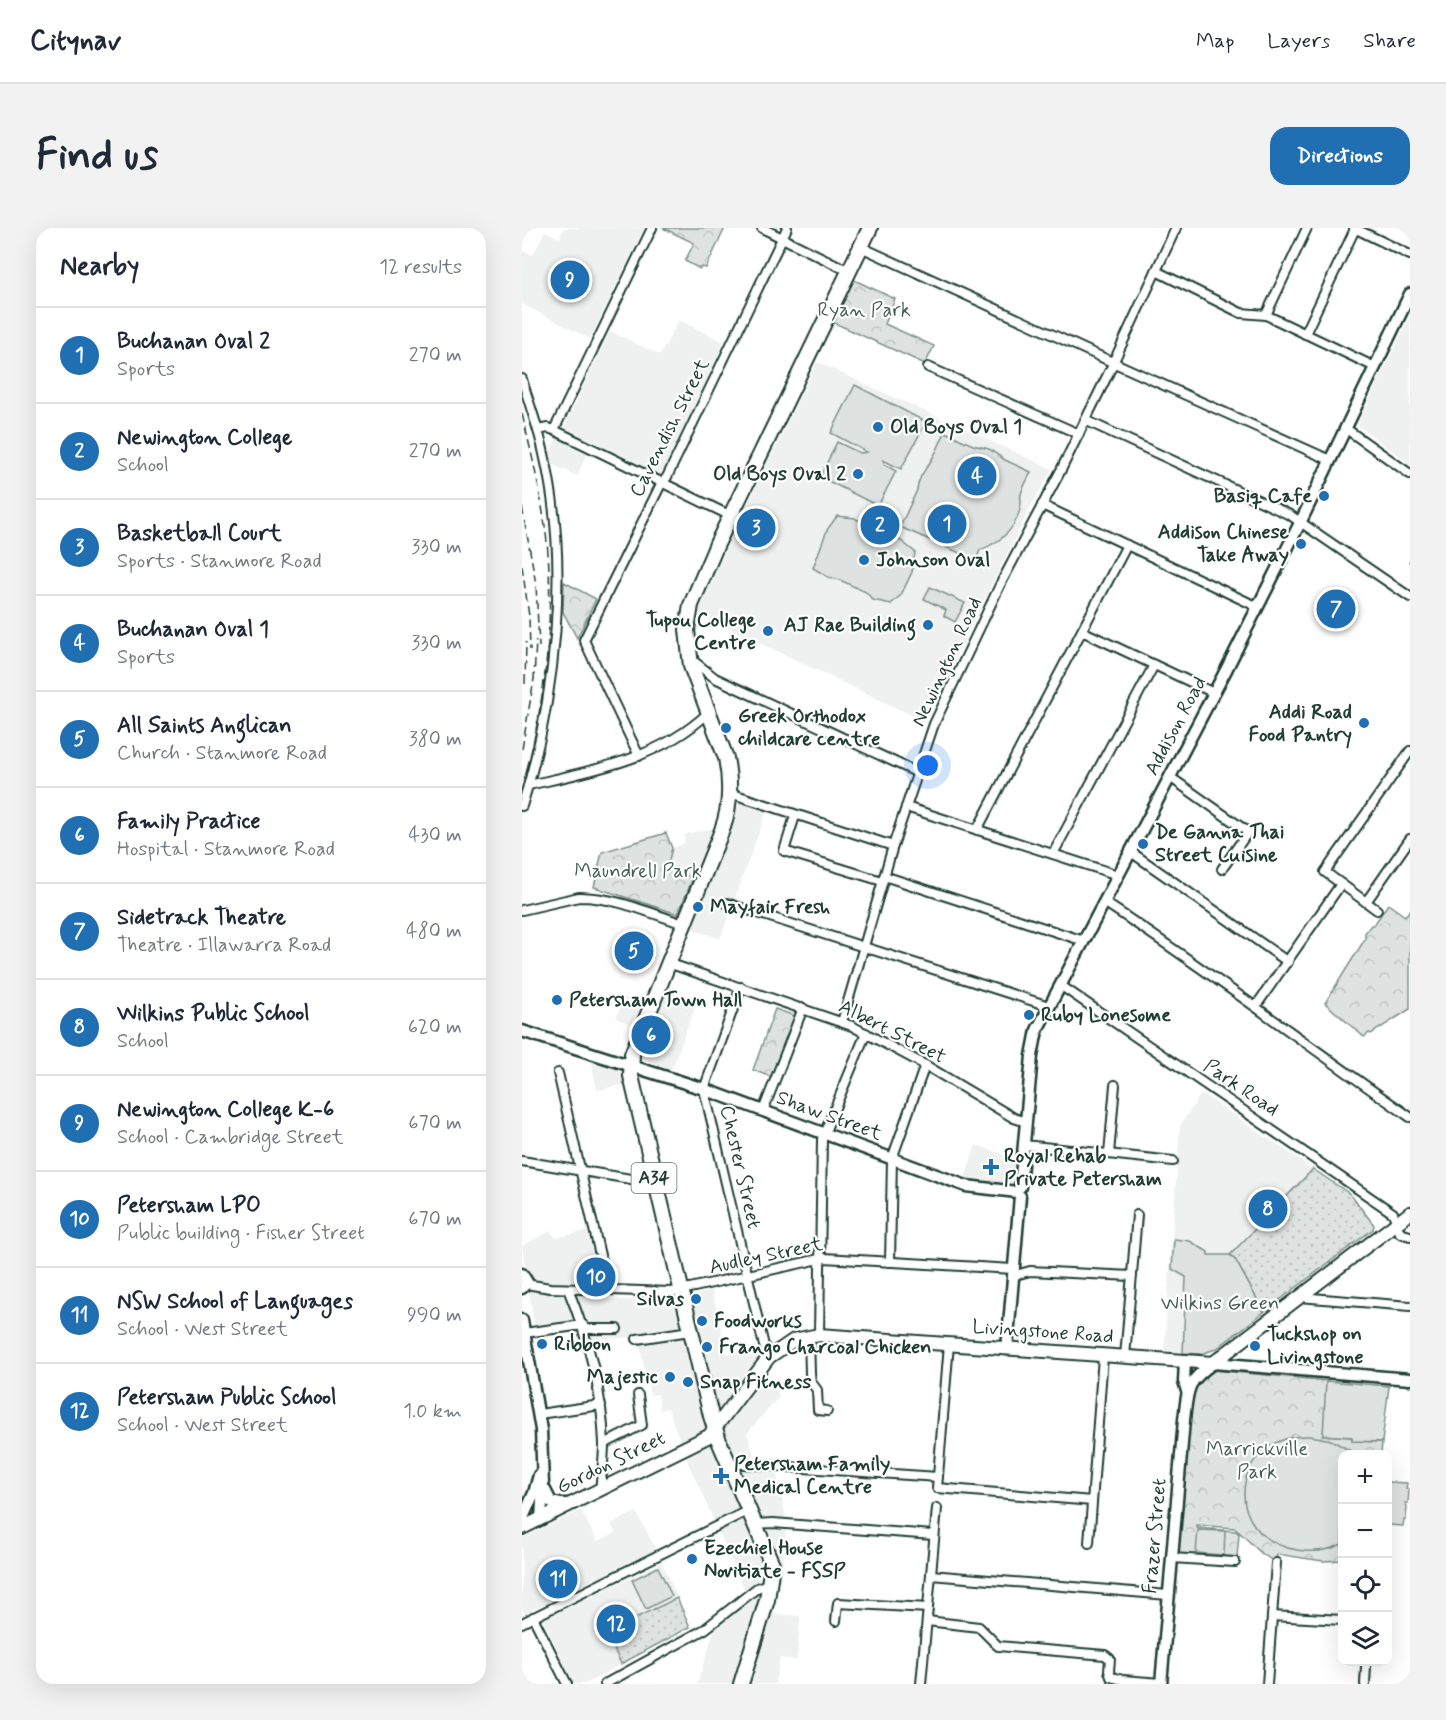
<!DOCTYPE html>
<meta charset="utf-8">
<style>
:root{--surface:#fff;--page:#f2f2f3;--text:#1f2937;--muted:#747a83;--line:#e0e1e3;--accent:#1f6fb2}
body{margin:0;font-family:Mynerve,sans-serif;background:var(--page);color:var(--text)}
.controls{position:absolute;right:18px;bottom:18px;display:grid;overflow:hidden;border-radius:12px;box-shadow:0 6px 24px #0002}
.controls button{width:54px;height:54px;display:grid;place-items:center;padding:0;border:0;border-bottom:2px solid var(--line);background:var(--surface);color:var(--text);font:30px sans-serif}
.you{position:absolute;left:406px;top:538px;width:21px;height:21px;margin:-15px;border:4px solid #fff;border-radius:50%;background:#1a73e8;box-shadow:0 0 0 9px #1a73e833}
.badge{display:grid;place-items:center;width:39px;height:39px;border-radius:50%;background:var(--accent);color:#fff;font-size:20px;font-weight:700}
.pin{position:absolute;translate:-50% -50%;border:3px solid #fff;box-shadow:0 2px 6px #0006}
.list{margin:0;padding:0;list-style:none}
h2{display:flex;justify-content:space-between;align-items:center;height:78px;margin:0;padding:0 24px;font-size:26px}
h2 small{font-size:20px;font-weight:400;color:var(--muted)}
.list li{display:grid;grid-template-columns:39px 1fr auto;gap:18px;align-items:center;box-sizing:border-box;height:96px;padding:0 24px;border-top:2px solid var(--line)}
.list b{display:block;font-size:22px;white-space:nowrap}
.list p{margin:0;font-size:20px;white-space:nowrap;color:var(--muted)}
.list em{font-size:20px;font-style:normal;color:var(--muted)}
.icon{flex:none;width:33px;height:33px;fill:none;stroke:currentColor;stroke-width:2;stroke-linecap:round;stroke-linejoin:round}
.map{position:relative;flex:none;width:888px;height:1456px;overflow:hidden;border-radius:18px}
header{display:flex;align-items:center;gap:36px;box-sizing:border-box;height:84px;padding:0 30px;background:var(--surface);border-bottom:2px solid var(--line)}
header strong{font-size:28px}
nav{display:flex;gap:33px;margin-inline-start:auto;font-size:21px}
.intro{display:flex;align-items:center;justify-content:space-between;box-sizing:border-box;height:144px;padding:0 36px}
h1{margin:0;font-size:42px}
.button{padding:15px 27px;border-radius:18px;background:var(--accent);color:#fff;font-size:21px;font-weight:700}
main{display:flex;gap:36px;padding:0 36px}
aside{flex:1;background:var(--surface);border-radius:18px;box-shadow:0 6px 24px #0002}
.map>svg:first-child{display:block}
</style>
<header>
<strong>Citynav</strong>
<nav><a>Map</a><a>Layers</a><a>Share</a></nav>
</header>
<div class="intro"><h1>Find us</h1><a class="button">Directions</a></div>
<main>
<aside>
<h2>Nearby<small>12 results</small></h2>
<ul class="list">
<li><span class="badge">1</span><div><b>Buchanan Oval 2</b><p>Sports</p></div><em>270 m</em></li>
<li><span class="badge">2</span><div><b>Newington College</b><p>School</p></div><em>270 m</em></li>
<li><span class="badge">3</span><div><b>Basketball Court</b><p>Sports · Stanmore Road</p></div><em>330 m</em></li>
<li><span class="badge">4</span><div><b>Buchanan Oval 1</b><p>Sports</p></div><em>330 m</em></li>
<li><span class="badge">5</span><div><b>All Saints Anglican</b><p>Church · Stanmore Road</p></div><em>380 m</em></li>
<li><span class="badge">6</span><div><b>Family Practice</b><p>Hospital · Stanmore Road</p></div><em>430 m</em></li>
<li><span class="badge">7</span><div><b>Sidetrack Theatre</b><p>Theatre · Illawarra Road</p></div><em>480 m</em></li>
<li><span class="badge">8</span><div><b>Wilkins Public School</b><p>School</p></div><em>620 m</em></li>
<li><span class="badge">9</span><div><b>Newington College K-6</b><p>School · Cambridge Street</p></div><em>670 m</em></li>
<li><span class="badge">10</span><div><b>Petersham LPO</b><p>Public building · Fisher Street</p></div><em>670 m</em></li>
<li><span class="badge">11</span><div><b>NSW School of Languages</b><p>School · West Street</p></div><em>990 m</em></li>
<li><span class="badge">12</span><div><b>Petersham Public School</b><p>School · West Street</p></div><em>1.0 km</em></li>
</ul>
</aside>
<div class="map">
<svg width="888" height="1456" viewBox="0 0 888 1456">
<defs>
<pattern id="grass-dots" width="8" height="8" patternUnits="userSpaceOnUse" patternTransform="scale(1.5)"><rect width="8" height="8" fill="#dee3e2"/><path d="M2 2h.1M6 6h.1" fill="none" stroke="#bec4c2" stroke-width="1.8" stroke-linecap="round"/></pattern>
<pattern id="park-crowns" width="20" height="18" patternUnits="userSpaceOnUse" patternTransform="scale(1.5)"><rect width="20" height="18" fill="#dee3e2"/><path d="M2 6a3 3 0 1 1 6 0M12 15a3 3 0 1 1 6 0" fill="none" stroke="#bec4c2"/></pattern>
</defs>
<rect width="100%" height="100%" fill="#fff"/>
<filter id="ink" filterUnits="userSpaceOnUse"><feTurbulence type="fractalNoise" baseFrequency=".0167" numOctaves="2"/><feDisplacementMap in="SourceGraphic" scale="12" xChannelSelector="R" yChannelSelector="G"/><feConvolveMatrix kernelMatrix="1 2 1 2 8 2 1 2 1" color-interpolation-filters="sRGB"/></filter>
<g filter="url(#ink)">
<g fill="#eef1f0">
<path d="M42,0H122L68,111L0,76V22L11,27L23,3L37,10Z"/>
<path d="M888,88V236L835,197Z"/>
<path d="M157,92L202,114L139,246L42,199L88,103L138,127Z"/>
<path d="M295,134L530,241L508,280L402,493L177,386L183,364Z"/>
<path d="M34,210L65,226L55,248L29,236L27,226Z"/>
<path d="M219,568L244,576L242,590L198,711L170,701L213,591Z"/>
<path d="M188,601H191L171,650L145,640L150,620L163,615L162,609L164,606Z"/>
<path d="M144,767L174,777L149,842L118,829Z"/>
<path d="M102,769L119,777L111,797L94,790Z"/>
<path d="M69,831L100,841L105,856L75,862Z"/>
<path d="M678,867H682L828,966L852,997L851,1001L694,1121L679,1126L642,1123L658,898Z"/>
<path d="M454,917L486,928H492L490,955L452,953L443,950Z"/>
<path d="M28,1003L34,1010L65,1003L77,1052L79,1071L151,1074L190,1062L205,1126L236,1120L244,1151L258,1168L225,1205L233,1231L252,1232L264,1292L263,1321L255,1369L250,1386L278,1388L275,1432L258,1430L253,1456H175L197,1387L224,1365L164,1230L146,1180L138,1182L136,1166L128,1167L116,1109L68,1112L62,1094L13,1102L0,1018Z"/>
<path d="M59,1282L75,1313L94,1305L89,1296L114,1284L134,1321L2,1386L0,1382V1310Z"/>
<path d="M140,1334L168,1399L63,1456H52L21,1392Z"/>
</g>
<g fill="url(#grass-dots)" stroke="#7e908b" stroke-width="1.5">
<path d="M791,941L828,966L852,997L851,1001L742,1084L714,1033L708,1027Z"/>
<path d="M155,1370L168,1399L99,1436L84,1404Z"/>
</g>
<g fill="url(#park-crowns)" stroke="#7e908b" stroke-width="1.5">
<path d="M141,0H203L184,40L180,39L178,41L163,33L172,15Z"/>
<path d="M330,51L373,71L363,96L412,118L403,136L310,94Z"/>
<path d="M42,354L74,371L55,410L41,384Z"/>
<path d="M144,605L150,620L145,640L171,650L156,686L72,659L80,624Z"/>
<path d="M866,676L883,688L888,682V781L849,806L847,805L842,809L803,775L843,711V705L849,697H852Z"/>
<path d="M253,781L273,788L249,849L231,842Z"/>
<path d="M691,1142L806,1153L801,1207L830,1209V1213L860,1214L859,1226H820V1332L801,1333L755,1326L754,1335L739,1325L713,1300L675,1297V1300L714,1303L717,1306L715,1329L659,1327L656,1325L669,1169L673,1158Z"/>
</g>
<g fill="#dee3e2" stroke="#7e908b" stroke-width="1.5">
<path d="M333,157L404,194L379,241L361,232L363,237L374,243L356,278L298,249L315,214L338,225L345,224L309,205Z"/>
<path d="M423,204L451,217L467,221L483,232L509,244C506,251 501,259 499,266C498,270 499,271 499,275C496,300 479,314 458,322L454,332L378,299L395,262C396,249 404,241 410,231C415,223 419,213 423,204Z"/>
<path d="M315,288L333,290L341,295L346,302L366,312H378L393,324L390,344L379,367L369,376L351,372L344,364L318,352L306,349L291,340L305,302Z"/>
<path d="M408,359L443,375L433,394L422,388L424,382L402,371Z"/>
<path d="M652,1011L668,1013L686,1024V1027H708L714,1033L742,1084L694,1121L679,1126L661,1125L664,1049L650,1041Z"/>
<path d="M804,1153L867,1158L860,1214L830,1213V1209L801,1207Z"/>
<path d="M789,1208L809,1212L834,1226H820V1316C806,1323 791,1325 775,1322C697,1309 708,1205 789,1208Z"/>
<path d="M866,1254L885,1255L884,1261H887L886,1275H883L885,1278L884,1292H882L881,1298L866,1297Z"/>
<path d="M676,1302L703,1303L702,1327L674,1325Z"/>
<path d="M136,1339L150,1368L124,1381L110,1352Z"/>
</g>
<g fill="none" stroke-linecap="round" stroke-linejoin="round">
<path stroke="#758883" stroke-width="1.5" d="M887,334L888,332"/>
<defs>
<g id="street">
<path d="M240,0L327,43"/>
<path d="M832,0L888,27"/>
<path d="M339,19L588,133"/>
<path d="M634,43L719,85L744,87L853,139"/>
<path d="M744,87L785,0"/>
<path d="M783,106L833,1"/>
<path d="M593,131L654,0"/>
<path d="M595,136L808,232"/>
<path d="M406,139L557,206"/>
<path d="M0,151C7,176 17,201 22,226C48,336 34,471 0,578"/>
<path d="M563,192L768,287L888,369"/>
<path d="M823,200L888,246"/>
<path d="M16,202L26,200L32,202L209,288"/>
<path d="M32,202L130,0"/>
<path d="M520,277L736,379"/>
<path d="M560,403L692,465"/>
<path d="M170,432L193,450L396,545"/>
<path d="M117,528L62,412L138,258L145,249L265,0"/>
<path d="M648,549L726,604L700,641"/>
<path d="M7,557C69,543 138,531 186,485"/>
<path d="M208,565L371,618"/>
<path d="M384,579L596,647"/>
<path d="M273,588L262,623L360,653"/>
<path d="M455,602L605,317"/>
<path d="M609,624L766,734"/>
<path d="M531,626L632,437"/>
<path d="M362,648L562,713"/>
<path d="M582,674C687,743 786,818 888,889"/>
<path d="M844,674L888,611"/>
<path d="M204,675L527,778"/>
<path d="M0,682L57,669C93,669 128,685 162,696"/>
<path d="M855,682L803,644L888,523"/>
<path d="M146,735L330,798L403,837L492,890L504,894"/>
<path d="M538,757L871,985L878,1005L888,1008"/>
<path d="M219,759L182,861L242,1118L247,1129"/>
<path d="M734,778L819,656"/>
<path d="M320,794L371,618L412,496L478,357L539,242L590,138"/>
<path d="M36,845L86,1062"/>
<path d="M241,883L281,780"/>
<path d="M502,917L651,933"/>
<path d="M587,926L593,857"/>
<path d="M0,933L133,955"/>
<path d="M368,1034L370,931L403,837"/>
<path d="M490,1048L508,1043L610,1048"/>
<path d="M4,1056L28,1060L150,1064L302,1030L491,1041"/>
<path d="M46,1061C66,1110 80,1161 82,1215C82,1230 80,1246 78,1262"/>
<path d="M777,1069L888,1078"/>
<path d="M62,1101H95"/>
<path d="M2,1105L61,1097"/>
<path d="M297,1107L300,911L344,805"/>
<path d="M287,1108L288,1145L289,1154L295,1162L296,1182L305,1183"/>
<path d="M115,1111L168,1103"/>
<path d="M427,1116L415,1260L570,1273"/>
<path d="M603,1129L615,987"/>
<path d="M17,1186L79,1177"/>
<path d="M82,1216L120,1197L116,1167"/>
<path d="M207,1235L416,1249"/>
<path d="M233,1296L251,1295L411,1307"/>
<path d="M567,1315L581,1128"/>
<path d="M650,1330L713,1334"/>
<path d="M409,1347L646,1367"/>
<path d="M750,1388L820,1392"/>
<path d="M11,1389L45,1456"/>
<path d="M314,1393L316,1375L406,1380"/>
<path d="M405,1393L457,1399L476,1418L583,1427L588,1431L587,1443L589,1449L601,1452L639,1455"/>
<path d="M0,1395L227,1282"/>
<path d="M83,1456L183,1401L235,1360L248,1355"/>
<path d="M399,1456L415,1280"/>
<path d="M745,1456L754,1335"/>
<path d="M843,1456L844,1438"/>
</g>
<g id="secondary">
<path d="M0,803L182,861L444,958L495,964"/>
<path d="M498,959L510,828L515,802L704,442L782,287L888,66"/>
<path d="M0,1046L5,1054L0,1060"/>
<path d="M0,1092L19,1202L21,1257L19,1291"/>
<path d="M485,1121L498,968"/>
<path d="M663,1133L662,1153L665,1163"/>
<path d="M22,1260L29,1274L38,1276H48"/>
<path d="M0,1292L12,1265L17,1247"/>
<path d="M639,1456L662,1192C666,1159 664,1155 691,1135L888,1151"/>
</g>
<path id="primary" d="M0,1300L187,1208L247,1129L272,1112L297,1107L691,1135L888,985"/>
<path id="highway" d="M219,1456L245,1372L250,1336L197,1213L189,1188L109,848L110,826L200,602C209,578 209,555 204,530L169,438L165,402L169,377L195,316L348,0"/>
</defs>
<use href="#street" stroke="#1f3d34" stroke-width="12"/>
<use href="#secondary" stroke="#1f3d34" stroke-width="15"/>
<use href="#primary" stroke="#1f3d34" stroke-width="16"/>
<use href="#highway" stroke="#1f3d34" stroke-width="18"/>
<use href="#street" stroke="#fff" stroke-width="8"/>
<use href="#secondary" stroke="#fff" stroke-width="10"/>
<use href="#primary" stroke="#fff" stroke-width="12"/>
<use href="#highway" stroke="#fff" stroke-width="14"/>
<g stroke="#1f3d34" stroke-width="1.5" stroke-dasharray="9 4.5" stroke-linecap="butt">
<path d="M0,186C11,231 22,278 26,325C32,405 21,484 0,561"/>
<path d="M0,279L14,356L17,419"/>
<path d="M0,338L7,388L8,422"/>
<path d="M3,456L4,414"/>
<path d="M0,521L12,451L14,412"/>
</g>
</g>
</g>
<g fill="#1f6fb2" stroke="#fff" stroke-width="2">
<circle cx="356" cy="199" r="6"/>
<circle cx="336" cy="246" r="6"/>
<circle cx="802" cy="268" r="6"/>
<circle cx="779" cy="316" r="6"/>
<circle cx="342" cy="332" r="6"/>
<circle cx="406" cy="397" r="6"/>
<circle cx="246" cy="403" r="6"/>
<circle cx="842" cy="495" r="6"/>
<circle cx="204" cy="500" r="6"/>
<circle cx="621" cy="616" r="6"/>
<circle cx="176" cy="679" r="6"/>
<circle cx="35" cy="772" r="6"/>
<circle cx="507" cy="787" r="6"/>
<path d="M466 930h6v6h6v6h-6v6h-6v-6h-6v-6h6z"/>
<circle cx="174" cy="1071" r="6"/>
<circle cx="180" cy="1093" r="6"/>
<circle cx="20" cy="1116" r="6"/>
<circle cx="733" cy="1118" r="6"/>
<circle cx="185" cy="1119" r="6"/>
<circle cx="148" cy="1149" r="6"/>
<circle cx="166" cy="1154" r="6"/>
<path d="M196 1239h6v6h6v6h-6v6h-6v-6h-6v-6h6z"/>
<circle cx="170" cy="1331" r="6"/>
</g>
<g text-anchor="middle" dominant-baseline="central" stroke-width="4.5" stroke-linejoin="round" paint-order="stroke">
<rect fill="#fff" stroke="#627771" stroke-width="1.5" x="109.5" y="935" width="45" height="30" rx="4.5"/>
<g font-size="18" font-weight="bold" fill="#1f3d34">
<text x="132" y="950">A34</text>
</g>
<g font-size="20" fill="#455e57" stroke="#fff">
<text x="342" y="82">Ryan Park</text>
<text x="116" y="643">Maundrell Park</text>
<text x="698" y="1075">Wilkins Green</text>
<text x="735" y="1221">Marrickville<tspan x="735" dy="23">Park</tspan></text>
</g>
<g font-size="20" font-weight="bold" fill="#1f3d34" stroke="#fff" text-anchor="start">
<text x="368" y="199">Old Boys Oval 1</text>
<text x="324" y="246" text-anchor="end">Old Boys Oval 2</text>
<text x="790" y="268" text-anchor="end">Basiq Cafe</text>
<text x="767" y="304" text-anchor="end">Addison Chinese<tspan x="767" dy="23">Take Away</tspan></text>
<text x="354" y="332">Johnson Oval</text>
<text x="234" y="392" text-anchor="end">Tupou College<tspan x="234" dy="23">Centre</tspan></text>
<text x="394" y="397" text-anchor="end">AJ Rae Building</text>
<text x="830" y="484" text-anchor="end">Addi Road<tspan x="830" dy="23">Food Pantry</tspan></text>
<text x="216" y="488">Greek Orthodox<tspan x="216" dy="23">childcare centre</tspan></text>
<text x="633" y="604">De Ganna Thai<tspan x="633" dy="23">Street Cuisine</tspan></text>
<text x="188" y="679">Mayfair Fresh</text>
<text x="47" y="772">Petersham Town Hall</text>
<text x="519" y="787">Ruby Lonesome</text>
<text x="482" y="928">Royal Rehab<tspan x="482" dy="23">Private Petersham</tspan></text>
<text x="162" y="1071" text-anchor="end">Silvas</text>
<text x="192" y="1093">Foodworks</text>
<text x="745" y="1106">Tuckshop on<tspan x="745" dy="23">Livingstone</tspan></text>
<text x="32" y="1116">Ribbon</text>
<text x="197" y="1119">Frango Charcoal Chicken</text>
<text x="136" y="1149" text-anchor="end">Majestic</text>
<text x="178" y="1154">Snap Fitness</text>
<text x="212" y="1236">Petersham Family<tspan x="212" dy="23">Medical Centre</tspan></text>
<text x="182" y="1320">Ezechiel House<tspan x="182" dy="23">Novitiate - FSSP</tspan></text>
</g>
<g font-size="20" fill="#1f3d34" stroke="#fff">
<text transform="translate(148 200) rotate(-63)">Cavendish Street</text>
<text transform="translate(425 434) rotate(-65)">Newington Road</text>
<text transform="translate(654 498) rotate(-62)">Addison Road</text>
<text transform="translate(370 804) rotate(27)">Albert Street</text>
<text transform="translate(719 860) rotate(34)">Park Road</text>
<text transform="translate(307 888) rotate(20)">Shaw Street</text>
<text transform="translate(218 939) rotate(77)">Chester Street</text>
<text transform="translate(244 1028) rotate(-12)">Audley Street</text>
<text transform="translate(521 1104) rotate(4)">Livingstone Road</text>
<text transform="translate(89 1235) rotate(-26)">Gordon Street</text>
<text transform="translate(633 1308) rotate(-85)">Frazer Street</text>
</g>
</g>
</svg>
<div class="controls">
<button>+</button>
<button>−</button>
<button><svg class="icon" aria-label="locate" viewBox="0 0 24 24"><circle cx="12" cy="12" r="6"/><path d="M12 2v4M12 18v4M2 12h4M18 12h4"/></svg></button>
<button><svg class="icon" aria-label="layers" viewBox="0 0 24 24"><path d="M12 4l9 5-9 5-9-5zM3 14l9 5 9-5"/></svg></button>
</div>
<div class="you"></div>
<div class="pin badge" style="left:425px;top:296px">1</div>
<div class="pin badge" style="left:358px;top:297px">2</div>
<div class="pin badge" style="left:234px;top:300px">3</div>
<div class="pin badge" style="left:455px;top:248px">4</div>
<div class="pin badge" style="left:112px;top:723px">5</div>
<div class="pin badge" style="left:129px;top:807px">6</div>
<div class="pin badge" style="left:814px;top:381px">7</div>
<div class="pin badge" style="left:746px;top:981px">8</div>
<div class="pin badge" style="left:48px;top:52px">9</div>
<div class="pin badge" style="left:74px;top:1049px">10</div>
<div class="pin badge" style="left:36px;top:1351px">11</div>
<div class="pin badge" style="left:94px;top:1396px">12</div>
</div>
</main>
